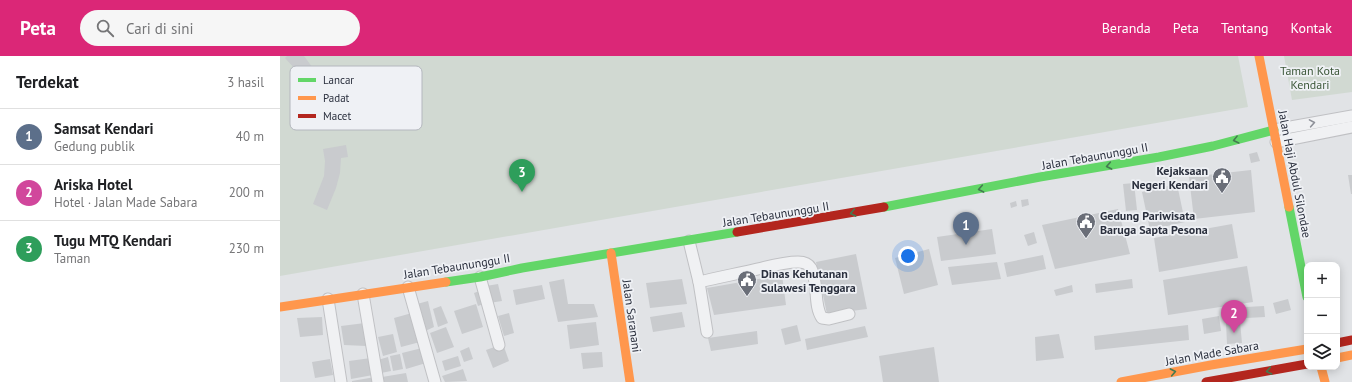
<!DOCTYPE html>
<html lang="id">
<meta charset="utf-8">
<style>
:root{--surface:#fff;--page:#f6f6f6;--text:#202124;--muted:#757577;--line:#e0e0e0;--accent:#db2777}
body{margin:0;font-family:"PT Sans",sans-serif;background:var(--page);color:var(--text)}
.controls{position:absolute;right:12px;bottom:12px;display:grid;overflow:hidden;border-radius:8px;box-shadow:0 2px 10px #0003}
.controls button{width:36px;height:36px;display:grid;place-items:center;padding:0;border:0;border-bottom:1px solid var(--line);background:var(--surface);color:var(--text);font:20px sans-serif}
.you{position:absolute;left:628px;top:200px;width:14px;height:14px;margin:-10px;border:3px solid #fff;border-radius:50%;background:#1a73e8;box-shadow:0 0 0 6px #1a73e833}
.badge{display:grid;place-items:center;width:26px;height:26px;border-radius:50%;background:var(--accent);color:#fff;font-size:13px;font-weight:700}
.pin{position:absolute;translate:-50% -33px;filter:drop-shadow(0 1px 2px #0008)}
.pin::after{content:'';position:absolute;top:21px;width:14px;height:12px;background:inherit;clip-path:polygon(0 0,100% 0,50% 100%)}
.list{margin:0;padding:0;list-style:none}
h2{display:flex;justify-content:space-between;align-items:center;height:52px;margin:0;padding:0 16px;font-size:17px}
h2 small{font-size:13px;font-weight:400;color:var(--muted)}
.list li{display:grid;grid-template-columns:26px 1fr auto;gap:12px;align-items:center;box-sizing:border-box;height:56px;padding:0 16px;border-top:1px solid var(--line)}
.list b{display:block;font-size:15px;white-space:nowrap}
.list p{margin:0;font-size:13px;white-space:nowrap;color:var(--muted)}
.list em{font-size:13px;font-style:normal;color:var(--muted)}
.icon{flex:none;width:22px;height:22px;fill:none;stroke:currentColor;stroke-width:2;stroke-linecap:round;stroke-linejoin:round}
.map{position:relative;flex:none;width:1072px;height:326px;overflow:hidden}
header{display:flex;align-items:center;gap:24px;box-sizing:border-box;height:56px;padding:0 20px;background:var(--accent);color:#fff}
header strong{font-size:19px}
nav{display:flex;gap:22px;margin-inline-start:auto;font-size:14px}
.search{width:280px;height:36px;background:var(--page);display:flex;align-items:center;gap:10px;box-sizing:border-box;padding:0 14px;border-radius:22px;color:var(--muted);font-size:15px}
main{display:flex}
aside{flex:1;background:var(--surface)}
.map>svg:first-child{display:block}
</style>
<header>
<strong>Peta</strong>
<div class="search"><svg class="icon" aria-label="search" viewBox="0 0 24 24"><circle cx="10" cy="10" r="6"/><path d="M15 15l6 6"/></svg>Cari di sini</div>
<nav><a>Beranda</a><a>Peta</a><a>Tentang</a><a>Kontak</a></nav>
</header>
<main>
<aside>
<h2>Terdekat<small>3 hasil</small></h2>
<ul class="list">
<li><span class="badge" style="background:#5c6f8a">1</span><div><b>Samsat Kendari</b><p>Gedung publik</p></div><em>40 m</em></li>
<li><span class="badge" style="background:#d1479c">2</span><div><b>Ariska Hotel</b><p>Hotel · Jalan Made Sabara</p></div><em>200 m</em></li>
<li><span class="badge" style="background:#2e9e5b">3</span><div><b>Tugu MTQ Kendari</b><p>Taman</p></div><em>230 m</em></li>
</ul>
</aside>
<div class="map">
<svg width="1072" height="326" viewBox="0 0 1072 326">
<rect width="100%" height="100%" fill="#e1e3e6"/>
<g fill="#d1d9d2">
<path d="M0,0H958L968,51L0,220Z"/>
<path d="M1004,0H1072V36L1012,44Z"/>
</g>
<g fill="#c9cbce">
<path d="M7,0H24L41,23L48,36L55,35L57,47L35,51L32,39L26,25L5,2Z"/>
<path d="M66,89L68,101L61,102L60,117L56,132L47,154L33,148L44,120L45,105L43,93Z"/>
<path d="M977,96L980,105L971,107L969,98Z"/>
<path d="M971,114L975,156L914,163L909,121Z"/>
<path d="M1068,119H1072V138H1071Z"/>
<path d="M854,127L857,154L846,155L843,128Z"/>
<path d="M897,128L905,166L870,174L862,136Z"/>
<path d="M748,143L749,149L742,151L741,144Z"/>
<path d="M736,145L737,150L731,152L730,147Z"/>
<path d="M838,153L850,198L775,213L762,169Z"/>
<path d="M952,168L958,202L879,216L874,182Z"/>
<path d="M712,173L716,198L661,205L657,181Z"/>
<path d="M754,176L757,187L748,190L744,179Z"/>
<path d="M649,193L658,229L624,238L615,202Z"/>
<path d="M576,198L587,253L547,258L536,206Z"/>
<path d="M763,199L766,213L727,221L724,207Z"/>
<path d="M717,206L721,223L672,229L668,211Z"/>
<path d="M967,210L973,246L888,259L883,224Z"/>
<path d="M502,219L506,249L434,259L427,232Z"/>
<path d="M284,223L288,248H314L318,261L278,266L269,226Z"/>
<path d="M402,223L407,248L370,252L366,227Z"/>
<path d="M852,223L853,232L816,237L815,228Z"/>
<path d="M218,228L222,245L209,247L206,230Z"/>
<path d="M262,229L265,243L236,249L233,234Z"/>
<path d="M792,229L793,236L776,240L774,234Z"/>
<path d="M202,234L206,247L198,250L194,237Z"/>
<path d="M1008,243L1011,254L996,258L993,247Z"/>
<path d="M148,245L154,271L143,276L137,248Z"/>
<path d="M196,248L203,271L182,278L174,255Z"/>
<path d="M161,250L168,267L158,271L153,253Z"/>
<path d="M984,250L985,261L948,263V252Z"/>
<path d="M402,256L405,271L373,276L370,261Z"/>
<path d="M132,257L140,286L121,291L114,262Z"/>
<path d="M229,257L234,277L224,280L218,260Z"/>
<path d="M939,260L941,275L924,278L922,263Z"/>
<path d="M42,261L43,279L20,281L17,262Z"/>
<path d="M316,266L319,289L290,293L287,269Z"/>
<path d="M960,266L962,287L947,288L946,267Z"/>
<path d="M85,267L86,290L64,289L61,270Z"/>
<path d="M517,269L521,285L505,289L501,273Z"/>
<path d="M908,269L909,284L815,294L814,280Z"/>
<path d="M585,270L588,281L527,294L525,283Z"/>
<path d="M166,271L174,291L157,297L150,277Z"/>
<path d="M477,275L478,288L431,295L428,282Z"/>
<path d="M113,278L117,296L103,300L98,281Z"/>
<path d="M779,278L784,302L756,305L755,281Z"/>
<path d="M223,288L229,305L213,312L206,294Z"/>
<path d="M189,291L193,303L184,306L180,295Z"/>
<path d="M654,291L659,326H603L599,300Z"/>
<path d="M142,292L146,307L126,313L122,297Z"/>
<path d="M322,296L323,311L303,313L301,297Z"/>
<path d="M120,298L123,313L113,315L110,300Z"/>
<path d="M178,300L181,310L165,315L162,305Z"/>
<path d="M108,301L111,315L101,317L98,304Z"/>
<path d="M91,302L93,319L71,323L69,305Z"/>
<path d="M50,303L53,319L35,322L32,306Z"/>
<path d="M183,313L187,325L165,326L162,320Z"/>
<path d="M126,317L128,326H103L102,321Z"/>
<path d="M95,321V326H72V325Z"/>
</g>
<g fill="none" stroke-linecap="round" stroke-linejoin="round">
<defs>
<g id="street">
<path d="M994,74L1072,60"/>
<path d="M996,86L1072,71"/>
<path d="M409,185L419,226L427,276"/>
<path d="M200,221L219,289"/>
<path d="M419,226C440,221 461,217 482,212C494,209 506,206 518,206C523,206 528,207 531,212C539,227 533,249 542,262L549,263L569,258"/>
<path d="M128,231L155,326"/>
<path d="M83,238L98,326"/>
<path d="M48,243L61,326"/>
</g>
</defs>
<use href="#street" stroke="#c0c1c4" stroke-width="13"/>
<use href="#street" stroke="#f0f1f3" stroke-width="11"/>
<g stroke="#63d668" stroke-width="9">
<path d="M604,151L760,121L879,101L933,90L994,74"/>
<path d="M1009,151L1027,241"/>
<path d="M166,226L200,221L242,212L457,176"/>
</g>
<g stroke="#ff974d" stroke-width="9">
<path d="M979,0L1009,151"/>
<path d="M331,197L350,326"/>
<path d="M0,251L166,226"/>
<path d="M1057,302L1072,299"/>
<path d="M1041,311L1045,326"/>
<path d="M841,326L931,309L1027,293"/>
</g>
<g stroke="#b3261e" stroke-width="9">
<path d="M457,176L604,151"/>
<path d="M1057,287L1072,284"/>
<path d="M926,326L1027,308"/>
</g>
</g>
<defs><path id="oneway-chevron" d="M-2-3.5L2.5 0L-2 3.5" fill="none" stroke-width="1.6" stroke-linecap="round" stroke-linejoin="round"/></defs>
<use stroke="#8d9098" href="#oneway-chevron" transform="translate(1032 67) rotate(-10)"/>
<g stroke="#447a50">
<use href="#oneway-chevron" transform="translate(956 84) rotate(166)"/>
<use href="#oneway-chevron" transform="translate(829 110) rotate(169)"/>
<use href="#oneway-chevron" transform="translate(701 133) rotate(169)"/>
<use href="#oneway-chevron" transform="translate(573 157) rotate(169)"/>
<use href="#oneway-chevron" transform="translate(989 315) rotate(169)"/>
<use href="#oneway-chevron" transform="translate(893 316) rotate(-11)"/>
</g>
<defs>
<symbol id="civic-pin" viewBox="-11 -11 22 30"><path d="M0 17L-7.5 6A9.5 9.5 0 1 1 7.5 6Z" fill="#6a6e78" stroke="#eff1f5"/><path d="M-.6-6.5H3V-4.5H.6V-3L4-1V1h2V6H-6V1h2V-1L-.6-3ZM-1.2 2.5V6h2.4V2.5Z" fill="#fff"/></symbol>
</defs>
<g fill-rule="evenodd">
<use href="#civic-pin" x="931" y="110" width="22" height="30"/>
<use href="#civic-pin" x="795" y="155" width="22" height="30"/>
<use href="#civic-pin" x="456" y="213" width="22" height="30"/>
</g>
<g text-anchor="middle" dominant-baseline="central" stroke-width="3.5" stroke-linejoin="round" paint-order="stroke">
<g font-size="12" fill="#3c5739" stroke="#eff1f5">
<text x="1030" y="14">Taman Kota<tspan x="1030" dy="14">Kendari</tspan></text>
</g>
<g font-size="12" fill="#2a2f3d" stroke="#eff1f5">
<text transform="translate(815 100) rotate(-10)">Jalan Tebaununggu II</text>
<text transform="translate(1015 118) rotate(79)">Jalan Haji Abdul Silondae</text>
<text transform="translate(496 158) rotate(-9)">Jalan Tebaununggu II</text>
<text transform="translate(177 210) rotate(-9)">Jalan Tebaununggu II</text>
<text transform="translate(352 260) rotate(82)">Jalan Saranani</text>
<text transform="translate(932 297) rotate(-10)">Jalan Made Sabara</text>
</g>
<g font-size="12" font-weight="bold" fill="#2a2f3d" stroke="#eff1f5" text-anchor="start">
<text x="928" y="114" text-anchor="end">Kejaksaan<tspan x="928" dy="14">Negeri Kendari</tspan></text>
<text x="820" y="159">Gedung Pariwisata<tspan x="820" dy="14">Baruga Sapta Pesona</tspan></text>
<text x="481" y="217">Dinas Kehutanan<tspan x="481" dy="14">Sulawesi Tenggara</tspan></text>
</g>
</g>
<rect x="10" y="10" width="132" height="64" rx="6" fill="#eff1f5" stroke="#b4b7be" stroke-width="1"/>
<rect x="18" y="22" width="18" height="4" fill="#63d668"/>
<rect x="18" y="40" width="18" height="4" fill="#ff974d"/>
<rect x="18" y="58" width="18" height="4" fill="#b3261e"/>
<g font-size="11" fill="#2a2f3d">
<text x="43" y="28">Lancar</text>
<text x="43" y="46">Padat</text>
<text x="43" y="64">Macet</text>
</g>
</svg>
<div class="controls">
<button>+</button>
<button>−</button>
<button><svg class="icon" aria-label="layers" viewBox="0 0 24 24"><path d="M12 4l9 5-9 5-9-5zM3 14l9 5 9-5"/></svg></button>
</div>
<div class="you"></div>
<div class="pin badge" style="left:686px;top:189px;background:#5c6f8a">1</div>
<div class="pin badge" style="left:954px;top:277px;background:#d1479c">2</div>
<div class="pin badge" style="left:242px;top:136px;background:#2e9e5b">3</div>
</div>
</main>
